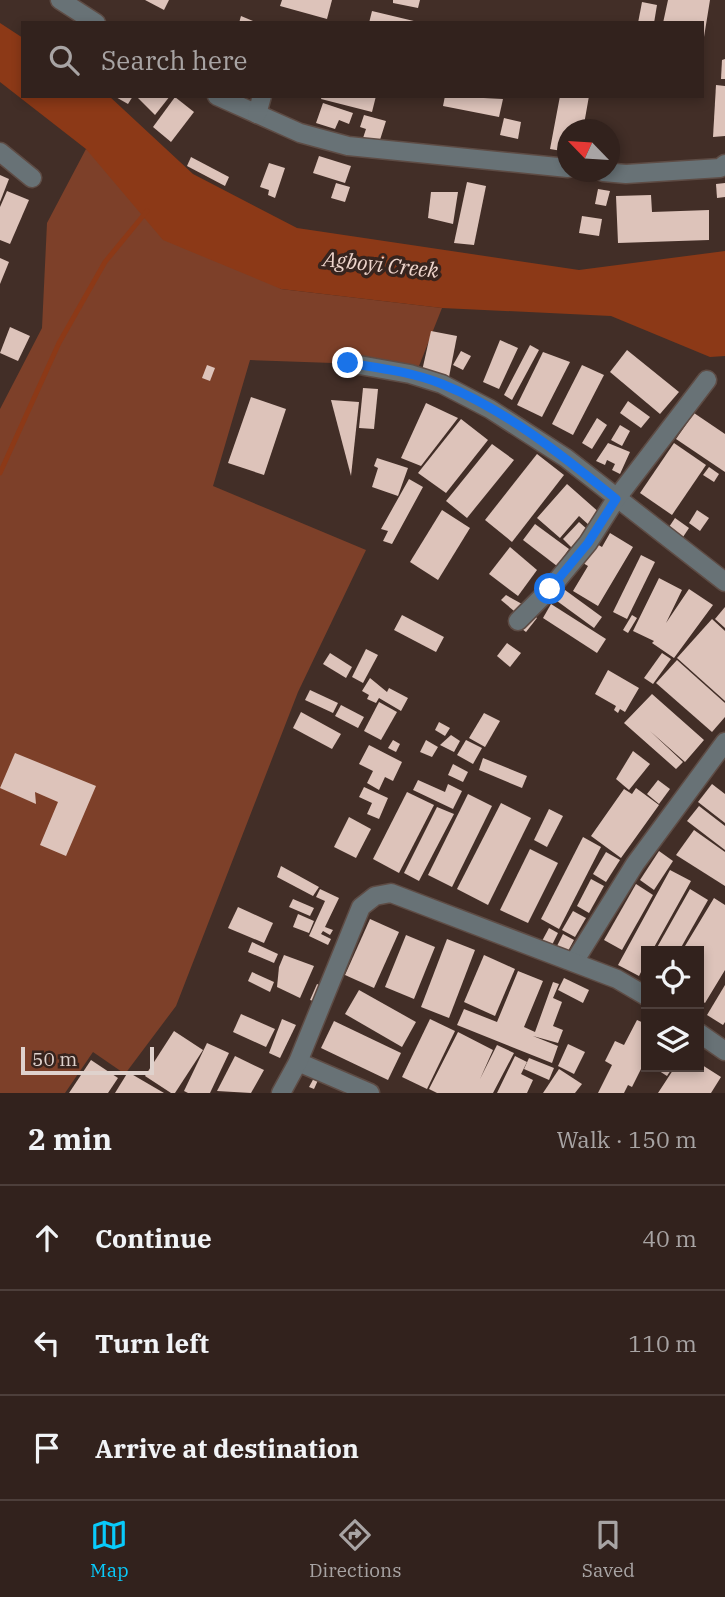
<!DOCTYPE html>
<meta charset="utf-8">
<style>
:root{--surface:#32221d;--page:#3a2a26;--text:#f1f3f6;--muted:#a8a4a4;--line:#4d3f3b;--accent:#09cafa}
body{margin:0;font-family:"IBM Plex Serif",serif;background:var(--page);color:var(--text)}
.controls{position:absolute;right:21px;bottom:21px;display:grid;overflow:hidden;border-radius:0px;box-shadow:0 4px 10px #0003}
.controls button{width:63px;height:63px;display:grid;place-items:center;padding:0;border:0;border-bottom:2px solid var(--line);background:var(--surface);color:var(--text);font:35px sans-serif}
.compass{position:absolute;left:557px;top:119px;width:63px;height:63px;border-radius:50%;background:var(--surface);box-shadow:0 4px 10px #0003;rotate:295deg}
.scale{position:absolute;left:21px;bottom:18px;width:133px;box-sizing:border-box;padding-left:7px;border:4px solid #dfd2cd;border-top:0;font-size:19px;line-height:24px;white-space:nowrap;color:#dfd2cd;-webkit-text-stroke:5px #37241e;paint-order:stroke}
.stop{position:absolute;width:21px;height:21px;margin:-16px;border:5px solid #1a73e8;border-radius:50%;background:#fff}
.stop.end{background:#1a73e8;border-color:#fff;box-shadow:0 2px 7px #0008}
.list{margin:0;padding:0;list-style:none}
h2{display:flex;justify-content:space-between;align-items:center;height:91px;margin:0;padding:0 28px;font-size:30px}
h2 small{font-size:23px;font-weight:400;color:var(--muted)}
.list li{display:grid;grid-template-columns:46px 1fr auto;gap:21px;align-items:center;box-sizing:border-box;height:105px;padding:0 28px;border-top:2px solid var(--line)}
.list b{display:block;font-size:26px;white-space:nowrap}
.list em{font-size:23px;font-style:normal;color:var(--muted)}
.icon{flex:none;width:38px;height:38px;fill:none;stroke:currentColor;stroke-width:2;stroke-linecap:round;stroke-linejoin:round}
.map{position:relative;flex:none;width:725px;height:1093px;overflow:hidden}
.search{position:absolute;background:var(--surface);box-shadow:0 4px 10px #0003;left:21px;right:21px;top:21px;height:77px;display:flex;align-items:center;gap:18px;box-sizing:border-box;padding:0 24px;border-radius:0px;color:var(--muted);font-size:26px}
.sheet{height:406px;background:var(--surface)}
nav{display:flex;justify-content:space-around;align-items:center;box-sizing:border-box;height:98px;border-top:2px solid var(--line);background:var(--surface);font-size:19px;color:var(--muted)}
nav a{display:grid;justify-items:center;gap:4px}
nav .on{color:var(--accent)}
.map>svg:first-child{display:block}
</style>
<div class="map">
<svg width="725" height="1093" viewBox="0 0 725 1093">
<rect width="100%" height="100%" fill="#422e27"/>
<path fill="#7d4029" d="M86,149L281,289L442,308L419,366L250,360L213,486L366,550L298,692L176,1006L125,1074L93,1052L65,1093H0V409L42,328L47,223Z"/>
<path fill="#8c3917" d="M0,23L23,38V96H109L193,174L297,228L579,270L725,251V356L710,357L611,316L442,308L281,289L163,240L86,149L0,82Z"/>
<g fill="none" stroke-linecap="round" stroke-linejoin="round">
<path stroke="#8c3917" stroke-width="5" d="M0,473L59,343L105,262L147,211"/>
</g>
<g fill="#ddc3ba">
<path d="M145,0H169L164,10Z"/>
<path d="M282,0H332L327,19L280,6Z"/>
<path d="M393,0H420L418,8L393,3Z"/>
<path d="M668,0H710L704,37L702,23H663Z"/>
<path d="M642,2L657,5L654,23H638Z"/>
<path d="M372,11L418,22V23H369Z"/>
<path d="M241,16L258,23H239Z"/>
<path d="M725,59V79H721L722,60Z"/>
<path d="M716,85L725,86V136L713,137Z"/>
<path d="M114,96H133L128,104Z"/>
<path d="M136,96H170L155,115Z"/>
<path d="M322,96H376L372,112L321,99Z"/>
<path d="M445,96L503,99L499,117L443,106Z"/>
<path d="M560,96H589L583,130H568V152L550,149Z"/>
<path d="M175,97L194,112L171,142L153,127Z"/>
<path d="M323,103L353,113L349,124L339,120L335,129L316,123Z"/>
<path d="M364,115L386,121L379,143L363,138L366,129L360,127Z"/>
<path d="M504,118L521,122L518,139L500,135Z"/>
<path d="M319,156L351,166L345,183L313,173Z"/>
<path d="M191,157L229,177L225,186L187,166Z"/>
<path d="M269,163L285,168L275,198L268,195L269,190L260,187Z"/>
<path d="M0,175L9,179L0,202Z"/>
<path d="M467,182L486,186L474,245L454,243Z"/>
<path d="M336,183L350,187L345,202L331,198Z"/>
<path d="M725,183V197L717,198L716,184Z"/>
<path d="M598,189L610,191L606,206L595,204Z"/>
<path d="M7,191L29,200L10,244L0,240V207Z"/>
<path d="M431,192H458L453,224L428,218Z"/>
<path d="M651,195L652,212L709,210V240L618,243L616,196Z"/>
<path d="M582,216L602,219L599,236L579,233Z"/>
<path d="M0,258L9,262L0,284Z"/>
<path d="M10,327L30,336L18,361L0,353Z"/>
<path d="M431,331L457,336L449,377L422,371Z"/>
<path d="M500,340L518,348L499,389L483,382Z"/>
<path d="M530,345L539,350L512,400L504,395Z"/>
<path d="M627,350L679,392L660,414L610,372Z"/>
<path d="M461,351L471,356L463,370L453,365Z"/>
<path d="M543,352L570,362L542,417L517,405Z"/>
<path d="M207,365L215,368L210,381L202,378Z"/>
<path d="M582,365L604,375L573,435L552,424Z"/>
<path d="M363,388L378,389L374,429L359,428Z"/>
<path d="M251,397L286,409L264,475L228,463Z"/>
<path d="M331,400L359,402L351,476Z"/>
<path d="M628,401L650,417L641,428L620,413Z"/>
<path d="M426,403L458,418L421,466L401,458Z"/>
<path d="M694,413L725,434V472L676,439Z"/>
<path d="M597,418L607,425L592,449L582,443Z"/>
<path d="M461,419L488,440L446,493L418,473Z"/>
<path d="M620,425L630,431L622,446L611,440Z"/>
<path d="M608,443L630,452L620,474L612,470L615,464L607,460L605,465L596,461Z"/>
<path d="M674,443L706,465L672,515L640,493Z"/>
<path d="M492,444L514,460L467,518L446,501Z"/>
<path d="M537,454L564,475L512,542L485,520Z"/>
<path d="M377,458L408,468L398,496L372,487L378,468L374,466Z"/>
<path d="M709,467L719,474L714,482L703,475Z"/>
<path d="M409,479L423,487L392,544L383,541L388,531L381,529Z"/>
<path d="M567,484L601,514L590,526L579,516L560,538L537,518Z"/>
<path d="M442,510L470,528L438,580L410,562Z"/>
<path d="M697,510L709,518L700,531L689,523Z"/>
<path d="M675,518L689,528L681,540L667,530Z"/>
<path d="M579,522L588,530L572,548L563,539Z"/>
<path d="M535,524L569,549L557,566L523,540Z"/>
<path d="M610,533L633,547L598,606L573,591L588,566L583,563L595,543L602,547Z"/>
<path d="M510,547L537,570L518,596L489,574Z"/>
<path d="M641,555L655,562L627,619L613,612Z"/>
<path d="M659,578L682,590L666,623L689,589L713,605L674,658L652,643L654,641L633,631Z"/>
<path d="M565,590L602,617L594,628L557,601Z"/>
<path d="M506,595L522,604L514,611L501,600Z"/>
<path d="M551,604L606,639L597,653L543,618Z"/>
<path d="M725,607V628L715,619Z"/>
<path d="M530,612L537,618L526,632L518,626Z"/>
<path d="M402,615L444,637L436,652L394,630Z"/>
<path d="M632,615L637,618L628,633L623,630Z"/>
<path d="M712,619L725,631V701L677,658Z"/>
<path d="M507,643L521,653L510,667L497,656Z"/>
<path d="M366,649L378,655L363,683L352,677Z"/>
<path d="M330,653L352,667L346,678L323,664Z"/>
<path d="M662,653L671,659L653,684L644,678Z"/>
<path d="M677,660L725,703V717L712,732L656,683Z"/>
<path d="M608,670L639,688L625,712L620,709L618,713L614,710L616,706L595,694Z"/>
<path d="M370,678L387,692L389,688L408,698L401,711L379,698L376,703L367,699L369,695L362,691Z"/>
<path d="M310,690L338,703L333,713L305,700Z"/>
<path d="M652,694L704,740L685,762L650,731L683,762L676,769L624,723Z"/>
<path d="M379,702L397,712L381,740L364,731Z"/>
<path d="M341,705L364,717L358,728L335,716Z"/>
<path d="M301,712L341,734L332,749L293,728Z"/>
<path d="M484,713L500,721L485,747L469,738Z"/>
<path d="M439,722L450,728L445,736L435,730Z"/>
<path d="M451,735L460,741L454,752L440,745Z"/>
<path d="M393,740L400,744L396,752L388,748Z"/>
<path d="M426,740L438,747L432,757L420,752Z"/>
<path d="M466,740L482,748L473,764L457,755Z"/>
<path d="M369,745L402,762L393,781L385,777L379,790L367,783L373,771L359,764Z"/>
<path d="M633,751L650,764L629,790L616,779Z"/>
<path d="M15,753L96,786L66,856L40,845L58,802L35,792L36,804L0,788Z"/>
<path d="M483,758L527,776L522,788L479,770Z"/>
<path d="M453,764L468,772L463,782L448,775Z"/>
<path d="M418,780L445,792L448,784L462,791L453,809L413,790Z"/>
<path d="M658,780L670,789L659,804L647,794Z"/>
<path d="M712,784L725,794V823L698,802Z"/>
<path d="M364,787L388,798L379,819L367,814L372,803L359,797Z"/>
<path d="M636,788L659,805L621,858L591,836L624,789L632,794Z"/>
<path d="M407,792L434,805L399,873L373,859Z"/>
<path d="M468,794L492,806L452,887L428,875Z"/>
<path d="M501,803L531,818L488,905L457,889Z"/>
<path d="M699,806L725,826V850L687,821Z"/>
<path d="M437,807L454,814L419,881L404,873Z"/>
<path d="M549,809L563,816L547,847L534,840Z"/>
<path d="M349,817L371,829L356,858L334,847Z"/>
<path d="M694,830L725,852V886L676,855Z"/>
<path d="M583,837L601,847L559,929L541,919Z"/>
<path d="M530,849L558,863L528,923L500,910Z"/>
<path d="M659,851L673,861L654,890L640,880Z"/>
<path d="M606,852L620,860L606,882L593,874Z"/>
<path d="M281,866L319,887L313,896L277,877Z"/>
<path d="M670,870L691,881L652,951H646V962L639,976L618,965Z"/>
<path d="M591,879L604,886L589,913L577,906Z"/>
<path d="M636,884L653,895L622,950L604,940Z"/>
<path d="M320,889L339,898L325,927L333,930L330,935L323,931L321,934L331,939L328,945L309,936L325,901L316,897Z"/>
<path d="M690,889L708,900L679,951H655Z"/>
<path d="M714,898L725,905V970L705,1003L699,999V951H682Z"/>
<path d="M293,899L314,908L310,916L289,907Z"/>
<path d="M238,907L273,923L264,943L228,928Z"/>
<path d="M573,911L586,918L575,937L562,930Z"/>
<path d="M298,914L314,921L309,933L293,927Z"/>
<path d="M370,919L399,932L374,988L345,975Z"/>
<path d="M549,928L558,933L552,945L542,941Z"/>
<path d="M563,934L574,940L567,953L556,948Z"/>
<path d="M406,935L435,947L414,999L385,987Z"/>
<path d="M447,939L475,950L449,1018L421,1007Z"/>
<path d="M252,942L278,954L274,963L248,952Z"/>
<path d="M284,955L314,966L300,998L277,987L279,967Z"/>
<path d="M484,955L515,969L495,1016L464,1002Z"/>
<path d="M518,971L543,981L524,1027L535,1032L553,982L559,984L553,998L562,1002L553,1026L563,1030L558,1043L533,1036L558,1046L552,1063L457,1025L464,1009L497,1022Z"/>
<path d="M252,972L274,982L270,992L248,981Z"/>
<path d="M564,978L589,990L583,1003L558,990Z"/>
<path d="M317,984L326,988L319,1003L310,1000Z"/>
<path d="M725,985V1022L723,1025L707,1015Z"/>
<path d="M359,990L416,1022L402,1047L345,1014Z"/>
<path d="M241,1014L275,1029L266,1047L233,1032Z"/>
<path d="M282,1019L296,1025L280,1058L269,1053Z"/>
<path d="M430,1019L455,1031L427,1089L402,1077Z"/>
<path d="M637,1020L646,1024V1040L642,1048L646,1051V1059L632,1087L628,1085L624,1093H598L612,1065L605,1061L615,1041L624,1045Z"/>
<path d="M334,1021L401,1053L388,1080L321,1048Z"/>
<path d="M174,1031L203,1050L175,1093H171L145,1076Z"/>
<path d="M458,1032L493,1050L480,1079L497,1045L514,1053L493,1093H437L429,1089Z"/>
<path d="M207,1043L229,1053L210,1093H188L184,1091Z"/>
<path d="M568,1044L585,1052L574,1074L558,1066Z"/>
<path d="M235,1056L264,1070L251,1093L217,1091Z"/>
<path d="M515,1056L527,1062L521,1074L533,1080L527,1093H497Z"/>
<path d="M529,1058L554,1068L549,1080L524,1069Z"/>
<path d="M91,1060L118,1078L108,1093H69Z"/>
<path d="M699,1063L721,1077L711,1093H658L675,1067H699Z"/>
<path d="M653,1067H673L667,1076Z"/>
<path d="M559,1069L582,1084L575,1093H543Z"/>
<path d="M128,1072L164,1093H115Z"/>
<path d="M315,1076L319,1078L314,1089L309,1087Z"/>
</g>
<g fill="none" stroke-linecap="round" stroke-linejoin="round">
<defs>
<g id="minor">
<path d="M60,0L96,23"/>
<path d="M217,96L300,133L348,146L568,168"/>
<path d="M257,114L262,96"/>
<path d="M0,152L32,178"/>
<path d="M603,172L626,174L720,168L725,164"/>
<path d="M348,363L410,374L442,384L490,409L566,458L725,582"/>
<path d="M518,621L550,589L588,543L616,499L707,380"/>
<path d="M574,962L635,864L725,742"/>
<path d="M699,1033L725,1051"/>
<path d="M298,1062L370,1093"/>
<path d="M281,1093L298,1062L361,907L375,896L391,893L617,979L646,996"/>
</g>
</defs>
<use href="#minor" stroke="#5e4c45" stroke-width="21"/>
<use href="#minor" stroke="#687276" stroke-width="18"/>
</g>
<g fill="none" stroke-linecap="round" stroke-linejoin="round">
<path stroke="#1a73e8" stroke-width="9" d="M348,363C379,368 412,372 442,384C506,410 562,455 616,499L588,543L550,589"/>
</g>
<g text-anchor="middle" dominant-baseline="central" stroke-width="7" stroke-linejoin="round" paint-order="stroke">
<g font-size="21" font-style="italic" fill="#eed5cc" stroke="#37241e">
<text transform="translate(381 264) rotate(6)">Agboyi Creek</text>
</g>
</g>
</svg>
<div class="controls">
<button><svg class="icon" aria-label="locate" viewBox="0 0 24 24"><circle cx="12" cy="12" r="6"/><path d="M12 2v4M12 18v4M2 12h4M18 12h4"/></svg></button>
<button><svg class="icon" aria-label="layers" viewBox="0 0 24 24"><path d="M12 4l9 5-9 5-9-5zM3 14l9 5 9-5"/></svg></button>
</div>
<svg class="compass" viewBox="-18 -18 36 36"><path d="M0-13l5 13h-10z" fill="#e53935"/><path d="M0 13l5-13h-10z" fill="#a8a4a4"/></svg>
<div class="scale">50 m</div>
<div class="stop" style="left:550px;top:589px"></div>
<div class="stop end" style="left:348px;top:363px"></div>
<div class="search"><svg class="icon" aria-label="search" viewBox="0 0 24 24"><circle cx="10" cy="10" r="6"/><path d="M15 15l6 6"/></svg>Search here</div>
</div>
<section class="sheet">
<h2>2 min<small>Walk · 150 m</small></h2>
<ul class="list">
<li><svg class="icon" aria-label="ahead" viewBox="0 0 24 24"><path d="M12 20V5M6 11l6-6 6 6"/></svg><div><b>Continue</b></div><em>40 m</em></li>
<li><svg class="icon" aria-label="left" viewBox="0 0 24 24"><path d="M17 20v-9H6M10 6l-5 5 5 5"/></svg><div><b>Turn left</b></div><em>110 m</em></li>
<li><svg class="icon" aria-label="arrive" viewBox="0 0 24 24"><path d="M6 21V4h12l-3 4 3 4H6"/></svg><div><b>Arrive at destination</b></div></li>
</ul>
</section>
<nav>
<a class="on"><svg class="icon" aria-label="map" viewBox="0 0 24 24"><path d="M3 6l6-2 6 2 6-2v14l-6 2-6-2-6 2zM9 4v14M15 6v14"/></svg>Map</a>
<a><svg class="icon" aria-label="directions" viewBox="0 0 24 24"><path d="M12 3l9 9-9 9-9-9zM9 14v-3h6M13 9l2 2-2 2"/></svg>Directions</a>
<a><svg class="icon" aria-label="saved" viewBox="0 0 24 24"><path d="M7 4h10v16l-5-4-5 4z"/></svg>Saved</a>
</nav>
